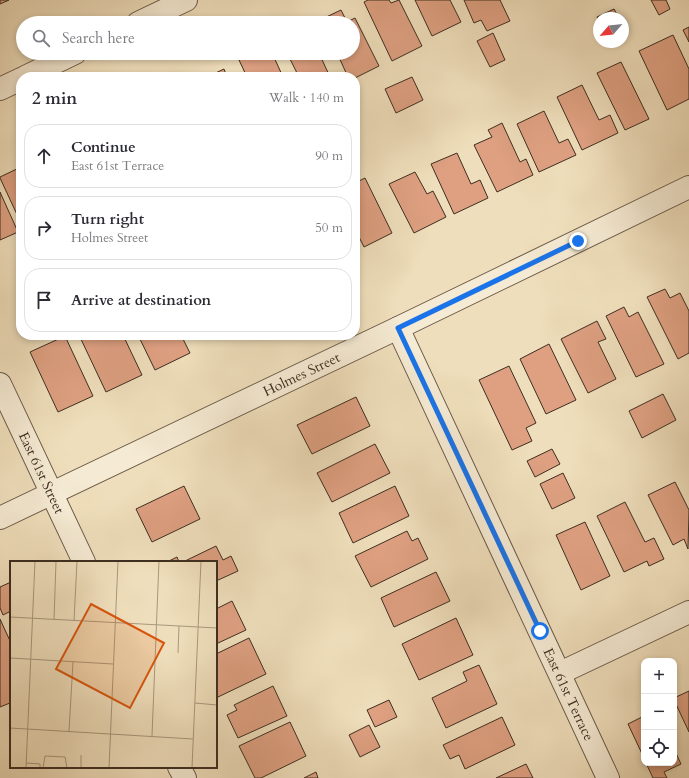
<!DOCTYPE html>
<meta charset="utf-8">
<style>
:root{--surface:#fff;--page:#f7f7f7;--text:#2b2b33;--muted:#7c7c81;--line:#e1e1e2}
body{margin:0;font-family:Cardo,serif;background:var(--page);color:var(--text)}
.controls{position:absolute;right:12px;bottom:12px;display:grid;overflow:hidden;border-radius:8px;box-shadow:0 2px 6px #0003}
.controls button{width:36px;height:36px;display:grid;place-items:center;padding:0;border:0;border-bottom:1px solid var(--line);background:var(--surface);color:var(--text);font:20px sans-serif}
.compass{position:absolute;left:593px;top:12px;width:36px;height:36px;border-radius:50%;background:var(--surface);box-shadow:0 2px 6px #0003;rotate:242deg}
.stop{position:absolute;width:12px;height:12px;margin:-9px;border:3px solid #1a73e8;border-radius:50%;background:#fff}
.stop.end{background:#1a73e8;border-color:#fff;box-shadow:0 1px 4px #0008}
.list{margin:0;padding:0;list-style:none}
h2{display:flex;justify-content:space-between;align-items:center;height:52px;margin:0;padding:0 16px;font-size:17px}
h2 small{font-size:13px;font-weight:400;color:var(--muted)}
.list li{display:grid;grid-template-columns:26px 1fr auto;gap:12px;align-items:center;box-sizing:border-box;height:64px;margin:0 8px 8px;padding:0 8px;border:1px solid var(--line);border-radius:16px}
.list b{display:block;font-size:15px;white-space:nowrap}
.list p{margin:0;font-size:13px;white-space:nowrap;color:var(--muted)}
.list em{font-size:13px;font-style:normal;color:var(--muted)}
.icon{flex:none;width:22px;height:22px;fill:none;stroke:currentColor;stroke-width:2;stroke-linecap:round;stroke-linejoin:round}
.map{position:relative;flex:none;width:689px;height:778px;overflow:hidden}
.search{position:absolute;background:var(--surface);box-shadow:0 2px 6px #0003;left:16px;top:16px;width:344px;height:44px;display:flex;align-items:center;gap:10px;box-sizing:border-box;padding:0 14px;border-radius:22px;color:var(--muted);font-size:15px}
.panel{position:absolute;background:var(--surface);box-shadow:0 2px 6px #0003;left:16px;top:72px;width:344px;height:268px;border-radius:16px}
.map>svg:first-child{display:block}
</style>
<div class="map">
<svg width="689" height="778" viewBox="0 0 689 778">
<rect width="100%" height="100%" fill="#efdebb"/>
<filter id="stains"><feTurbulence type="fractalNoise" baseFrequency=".005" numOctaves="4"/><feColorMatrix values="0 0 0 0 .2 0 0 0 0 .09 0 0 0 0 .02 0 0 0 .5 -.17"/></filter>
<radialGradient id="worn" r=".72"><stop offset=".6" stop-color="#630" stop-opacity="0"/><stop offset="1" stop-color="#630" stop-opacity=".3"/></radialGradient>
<g fill="#dea081" stroke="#3d2e21">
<path d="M0,0H9L0,4Z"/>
<path d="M368,0H389L391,3L399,0L422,46L392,61L364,2Z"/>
<path d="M415,0H450L461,22L432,36Z"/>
<path d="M464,0H500L510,21L487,31L481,20L474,23Z"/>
<path d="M651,0H666L670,9L659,15Z"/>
<path d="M614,9L619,18H599V22L597,17Z"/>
<path d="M341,10L347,22L355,18L379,66L355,78L348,77L337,53H353V23H322L320,20Z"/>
<path d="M689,27V42L683,30Z"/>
<path d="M493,33L505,60L490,67L477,41Z"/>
<path d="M673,35L689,69V99L667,110L639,51Z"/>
<path d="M255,53H262L265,59L273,55L283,77H247L239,60Z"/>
<path d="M287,53H319L330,77H299Z"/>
<path d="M621,62L649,119L625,130L597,73Z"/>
<path d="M224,69L227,77L234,74L235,77H207Z"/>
<path d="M412,77L423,100L396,113L385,89Z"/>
<path d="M582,85L599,120L610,115L618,133L582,150L557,97Z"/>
<path d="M544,111L559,143L568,139L576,155L539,172L517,124Z"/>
<path d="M502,123L520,162L526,159L533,175L497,192L474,145L492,137L488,130Z"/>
<path d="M457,153L471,184L480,180L488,198L454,214L431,164Z"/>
<path d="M21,167V223L0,178V177Z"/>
<path d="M415,172L427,194L433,191L446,217L414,233L389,184Z"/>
<path d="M365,178L392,233L364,247L355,229V183Z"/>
<path d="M0,192L18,232L0,240Z"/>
<path d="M665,289L670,298L680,293L689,311V353L678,359L647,297Z"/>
<path d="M21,298V309L17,300Z"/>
<path d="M624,307L629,317L638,312L664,364L636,377L606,316Z"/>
<path d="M597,321L606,339L598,342L616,379L588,393L561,339Z"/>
<path d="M79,335H123L142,375L106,392Z"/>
<path d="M138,335H181L190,353L155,370Z"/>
<path d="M65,336L93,396L58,412L30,352Z"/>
<path d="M549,344L576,400L546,414L520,359Z"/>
<path d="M509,366L536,423L526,428L532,441L512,450L479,380Z"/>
<path d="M663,394L676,420L642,438L629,411Z"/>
<path d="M356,397L370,426L312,454L297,425Z"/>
<path d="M375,444L390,473L332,502L317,473Z"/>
<path d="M552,449L560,464L535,477L527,461Z"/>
<path d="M563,473L575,498L552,509L540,484Z"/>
<path d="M675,482L689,510L688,549L684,539L673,545L648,495Z"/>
<path d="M184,486L200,519L152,542L136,509Z"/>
<path d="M395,486L409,516L353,543L339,513Z"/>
<path d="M625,502L645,542L654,538L664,559L649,566L647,561L624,572L597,516Z"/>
<path d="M585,522L610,576L581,590L556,535Z"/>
<path d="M407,531L412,541L418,538L428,559L371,587L355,556Z"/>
<path d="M216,546L223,560L231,556L238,571L216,581V562H183Z"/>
<path d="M177,557L179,562H167Z"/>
<path d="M436,572L450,601L394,627L381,598Z"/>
<path d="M11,582V611L3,615L0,608V587Z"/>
<path d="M232,601L246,630L216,644V609Z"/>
<path d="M456,618L473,655L419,680L402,644Z"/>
<path d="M0,619L11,643V705L10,703L0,707Z"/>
<path d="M249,638L266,674L218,697L216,692V654Z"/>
<path d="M479,665L497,704L446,728L432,698L467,681L463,672Z"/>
<path d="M273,686L287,716L238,738L227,715L237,710L234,705Z"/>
<path d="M689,691V732L674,700V698Z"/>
<path d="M389,700L397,717L375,727L367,710Z"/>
<path d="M644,716V758L628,724Z"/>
<path d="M502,717L515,745L465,769L459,755L450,759L443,745Z"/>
<path d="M290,722L306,756L261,778H255L239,746Z"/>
<path d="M369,725L380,747L360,757L349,735Z"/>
<path d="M674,749L681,764L664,772L667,778H653L646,763H674Z"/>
<path d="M526,764L533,778H496Z"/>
<path d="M316,772L318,778H304Z"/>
</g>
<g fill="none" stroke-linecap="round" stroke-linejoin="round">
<defs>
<g id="minor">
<path d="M138,23L186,0"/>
<path d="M25,77L75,53"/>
<path d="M0,89L21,79"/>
<path id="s1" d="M398,328L608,778"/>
<path id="s2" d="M0,384L84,562"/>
<path id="s3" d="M0,518L398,328L689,187"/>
<path d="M560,673L689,612"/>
<path d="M179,767L185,778"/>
</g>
</defs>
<use href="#minor" stroke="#6a5a48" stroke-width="24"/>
<use href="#minor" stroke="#f5ead3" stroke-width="22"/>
</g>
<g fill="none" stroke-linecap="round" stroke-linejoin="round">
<path stroke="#1a73e8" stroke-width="5" d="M540,631L398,328L578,241"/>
</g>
<g text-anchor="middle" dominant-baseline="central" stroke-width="3.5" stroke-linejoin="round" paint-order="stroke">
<g font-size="14" fill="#3d2e21" stroke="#f5ead3">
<text stroke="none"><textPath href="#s3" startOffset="334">Holmes Street</textPath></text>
<text stroke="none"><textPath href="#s2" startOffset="98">East 61st Street</textPath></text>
<text stroke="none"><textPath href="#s1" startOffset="404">East 61st Terrace</textPath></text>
</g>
</g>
<g transform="translate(10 561)">
<rect width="207" height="207" fill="#efdebb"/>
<path fill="none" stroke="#a8987d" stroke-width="1" d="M0,56L207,67M44,59L46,0M64,60L67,0M168,92L169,65M0,97L103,103M185,142L207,144M0,167L183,178M59,170L63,101M142,175L149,0M16,202L30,203V207M16,207L25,0M33,207L35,195L55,196L57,207M71,207V194M99,207L108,0M182,207L191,0"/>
<path fill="#d7550e" fill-opacity="0.15" stroke="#d7550e" stroke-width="2" d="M81,43L154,82L120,147L46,108Z"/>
<rect width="207" height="207" fill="none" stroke="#3d2e21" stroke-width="2"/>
</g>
<rect width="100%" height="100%" filter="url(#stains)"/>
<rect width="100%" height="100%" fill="url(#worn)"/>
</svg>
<div class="controls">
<button>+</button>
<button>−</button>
<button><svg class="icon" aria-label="locate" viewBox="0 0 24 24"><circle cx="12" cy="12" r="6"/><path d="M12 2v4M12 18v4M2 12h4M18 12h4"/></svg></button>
</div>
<svg class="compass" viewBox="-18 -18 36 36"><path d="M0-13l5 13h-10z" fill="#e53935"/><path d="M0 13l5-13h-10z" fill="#7c7c81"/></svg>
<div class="stop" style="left:540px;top:631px"></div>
<div class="stop end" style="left:578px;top:241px"></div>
<div class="search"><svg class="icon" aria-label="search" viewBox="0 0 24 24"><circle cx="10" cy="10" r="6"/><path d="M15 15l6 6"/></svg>Search here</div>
<section class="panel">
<h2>2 min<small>Walk · 140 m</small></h2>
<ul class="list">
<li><svg class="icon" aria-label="ahead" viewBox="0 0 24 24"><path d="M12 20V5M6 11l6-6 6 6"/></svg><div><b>Continue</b><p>East 61st Terrace</p></div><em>90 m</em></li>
<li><svg class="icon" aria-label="right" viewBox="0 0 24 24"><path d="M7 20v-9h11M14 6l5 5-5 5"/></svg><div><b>Turn right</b><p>Holmes Street</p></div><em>50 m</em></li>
<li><svg class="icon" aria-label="arrive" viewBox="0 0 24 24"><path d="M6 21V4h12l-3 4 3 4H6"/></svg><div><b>Arrive at destination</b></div></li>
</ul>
</section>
</div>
